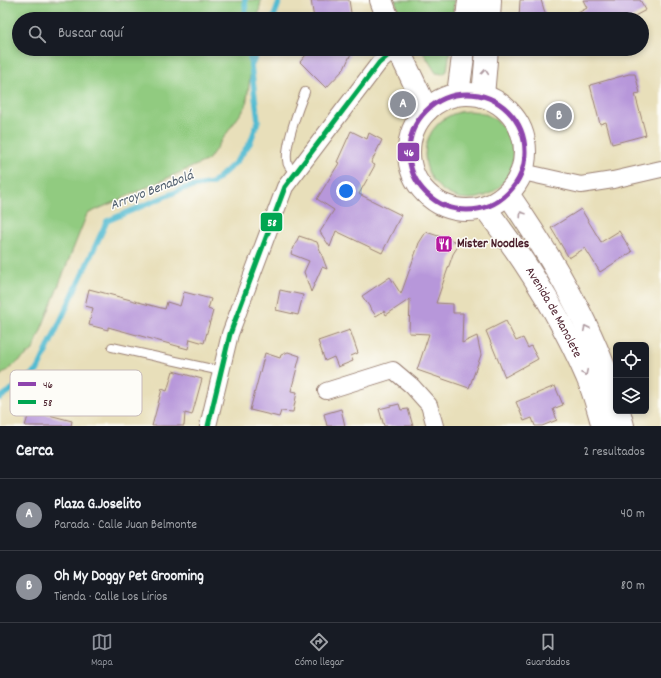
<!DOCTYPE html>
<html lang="es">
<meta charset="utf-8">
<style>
:root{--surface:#171b24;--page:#242831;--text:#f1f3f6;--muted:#9ea1a6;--line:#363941;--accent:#8c9099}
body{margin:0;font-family:Dekko,sans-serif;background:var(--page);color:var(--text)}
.controls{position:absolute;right:12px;bottom:12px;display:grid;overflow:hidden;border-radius:6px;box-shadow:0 2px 6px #0003}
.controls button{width:36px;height:36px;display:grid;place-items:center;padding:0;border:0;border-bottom:1px solid var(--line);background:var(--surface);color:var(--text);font:20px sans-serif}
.you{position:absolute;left:346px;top:191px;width:14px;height:14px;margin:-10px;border:3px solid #fff;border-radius:50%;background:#1a73e8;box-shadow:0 0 0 6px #1a73e833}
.badge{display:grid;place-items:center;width:26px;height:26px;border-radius:50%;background:var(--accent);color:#fff;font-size:13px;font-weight:700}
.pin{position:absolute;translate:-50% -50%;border:2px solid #fff;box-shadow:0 1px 4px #0006}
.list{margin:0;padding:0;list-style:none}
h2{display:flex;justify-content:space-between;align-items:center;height:52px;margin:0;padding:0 16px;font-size:17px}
h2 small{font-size:13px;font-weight:400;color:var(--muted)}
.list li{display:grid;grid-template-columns:26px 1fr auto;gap:12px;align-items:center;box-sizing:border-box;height:72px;padding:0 16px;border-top:1px solid var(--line)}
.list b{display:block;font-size:15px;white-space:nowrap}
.list p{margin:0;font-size:13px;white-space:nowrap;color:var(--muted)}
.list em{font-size:13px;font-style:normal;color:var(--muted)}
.icon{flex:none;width:22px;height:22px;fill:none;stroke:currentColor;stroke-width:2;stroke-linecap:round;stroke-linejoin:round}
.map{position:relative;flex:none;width:661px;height:426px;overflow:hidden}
.search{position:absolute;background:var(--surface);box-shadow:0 2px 6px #0003;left:12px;right:12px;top:12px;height:44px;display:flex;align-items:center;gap:10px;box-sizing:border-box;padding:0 14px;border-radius:22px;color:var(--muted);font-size:15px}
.sheet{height:196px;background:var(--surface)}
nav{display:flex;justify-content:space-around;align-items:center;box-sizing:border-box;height:56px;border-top:1px solid var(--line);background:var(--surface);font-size:11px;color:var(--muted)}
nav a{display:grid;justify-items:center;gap:2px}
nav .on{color:var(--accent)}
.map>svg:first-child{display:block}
</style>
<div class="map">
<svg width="661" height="426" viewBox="0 0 661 426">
<rect width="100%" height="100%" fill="#fdfcf7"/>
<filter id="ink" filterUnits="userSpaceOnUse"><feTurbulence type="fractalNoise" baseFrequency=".025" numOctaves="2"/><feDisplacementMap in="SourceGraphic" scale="8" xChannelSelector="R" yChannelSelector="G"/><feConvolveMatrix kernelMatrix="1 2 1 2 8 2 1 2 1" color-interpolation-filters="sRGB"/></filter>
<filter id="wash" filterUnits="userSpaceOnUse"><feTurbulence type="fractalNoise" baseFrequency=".012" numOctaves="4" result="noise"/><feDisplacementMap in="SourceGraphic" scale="16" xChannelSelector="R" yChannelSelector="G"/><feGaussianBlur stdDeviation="0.9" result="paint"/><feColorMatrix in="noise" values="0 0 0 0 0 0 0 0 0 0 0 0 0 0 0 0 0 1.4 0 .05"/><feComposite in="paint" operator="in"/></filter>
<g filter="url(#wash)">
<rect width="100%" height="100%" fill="#e8dfba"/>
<g fill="#91cb80" stroke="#6e7556">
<path d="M0,0H261L258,19H19V49H254L246,106L208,160L87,214L33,350L0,376Z"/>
<path d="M395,0H454L453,19H401Z"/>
<path d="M421,49H450L447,71L443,74L436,73Z"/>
<circle cx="469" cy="155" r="44"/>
</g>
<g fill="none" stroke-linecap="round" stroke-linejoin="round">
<g stroke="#53bbd1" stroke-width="5.5">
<path d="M245,0L246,19"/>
<path d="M273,19L280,0"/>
<path d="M251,66L260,49"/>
<path d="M0,398L37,371L107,221L185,188L213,183L236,162L250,143L258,121L249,49"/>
</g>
</g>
<g id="blocks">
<g fill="#b797da">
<path d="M311,0H349L352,19H314Z"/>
<path d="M520,0H541L547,19H519Z"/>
<path d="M583,0H640L646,10L629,19H567L587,8Z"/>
<path d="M311,49H353L344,69L326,88L300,62Z"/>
<path d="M629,74H635L640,93L635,94L646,135L612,144L606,122L600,124L590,85Z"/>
<path d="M351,131L367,139L369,133L382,140L371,163L375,165L359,194L401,215L382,253L336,231L330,247L320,232L334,210L317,199L339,163L337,162Z"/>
<path d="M581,209L601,242L619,231L632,252L600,272L585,248L569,258L551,228Z"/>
<path d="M426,232L460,243L453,254L436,303L453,304V313H463L462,343L477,336L481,355L469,388L417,370L429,334L409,333L410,299L386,315L384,311L376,316L362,296L390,277L401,294L419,243Z"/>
<path d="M299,236L317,242L327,269L322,267L311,292L304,272L309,261L291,254Z"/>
<path d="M89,289L165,309L167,302L180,306L184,292L211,299L208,309L213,311L204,343L190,339L188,349L108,327V330L89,325L93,308L85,306Z"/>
<path d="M280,290L303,295L298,315L276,310Z"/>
<path d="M506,321L516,341L523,338L528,348L531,346L538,359L505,377L486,331Z"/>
<path d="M350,330L358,353L351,356L353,361L338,367L334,357L325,361L318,341Z"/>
<path d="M288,352L300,356L291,391L297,392L293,412L281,411L279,417L250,410L265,353L280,358L281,355Z"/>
<path d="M173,371L202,379L192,415L185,413L184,426H152L162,389L167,391Z"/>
<path d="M555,386L563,405L553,409L557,420L542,426H535L532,418L524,421L516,402Z"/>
<path d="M399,404L401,410L408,409L413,426H384L379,409Z"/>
<path d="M341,409L345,426H327L324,414Z"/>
<path d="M30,410L72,421L71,426H25Z"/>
</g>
</g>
</g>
<g filter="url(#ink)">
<use href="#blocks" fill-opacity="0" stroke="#997f72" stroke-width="1"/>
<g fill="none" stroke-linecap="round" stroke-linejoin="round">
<defs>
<g id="lane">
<path d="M295,173C291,169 287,166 287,160C285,145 299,106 305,92"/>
<path d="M112,347L221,371"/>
</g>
<g id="street">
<path d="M523,172L581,185L613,180L661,169"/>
<path d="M326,391L393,370L412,386L429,405L435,426"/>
<path d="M208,426L230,334L285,187L379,63L395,49"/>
</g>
<g id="secondary">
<path d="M381,0L388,19"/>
<path d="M489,19L490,0"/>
<path d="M398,49L427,110"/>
<circle cx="467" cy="152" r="58"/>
<path d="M483,96L487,49"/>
<path d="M508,194C552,258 594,328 616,402"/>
<path id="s1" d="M485,208C525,260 561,317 587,377C594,392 598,410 603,426"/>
<path d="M619,411L623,426"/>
</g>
<g id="highway">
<path d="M467,19L469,0"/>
<path d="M458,94L464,49"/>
</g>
</defs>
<use href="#lane" stroke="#997f72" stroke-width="10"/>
<use href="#street" stroke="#997f72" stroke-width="18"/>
<use href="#secondary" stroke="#997f72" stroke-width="24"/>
<use href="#highway" stroke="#997f72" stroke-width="24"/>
<use href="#lane" stroke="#fff" stroke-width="8"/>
<use href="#street" stroke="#fff" stroke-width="16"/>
<use href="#secondary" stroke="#fff" stroke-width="22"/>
<use href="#highway" stroke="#fff" stroke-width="22"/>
<defs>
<circle id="bus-1" cx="467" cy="152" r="58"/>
<path id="bus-2" d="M208,426L230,334L285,187L379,63L395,49"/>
</defs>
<use href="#bus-1" stroke="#fdfcf7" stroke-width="8"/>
<use href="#bus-2" stroke="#fdfcf7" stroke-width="8"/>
<use href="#bus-1" stroke="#8e44ad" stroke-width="5"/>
<use href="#bus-2" stroke="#00a651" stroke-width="5"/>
</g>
<defs><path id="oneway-chevron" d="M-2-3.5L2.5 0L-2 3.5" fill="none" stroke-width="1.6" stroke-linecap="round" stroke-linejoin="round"/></defs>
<g stroke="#ae9aa0">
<use href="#oneway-chevron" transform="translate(485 72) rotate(-85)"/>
<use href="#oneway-chevron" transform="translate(522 214) rotate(-124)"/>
<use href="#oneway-chevron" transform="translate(586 328) rotate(-116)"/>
<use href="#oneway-chevron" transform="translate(585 373) rotate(64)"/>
</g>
</g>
<defs>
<symbol id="restaurant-square" viewBox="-11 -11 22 22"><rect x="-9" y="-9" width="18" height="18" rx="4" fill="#b5179e" stroke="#fdfcf7"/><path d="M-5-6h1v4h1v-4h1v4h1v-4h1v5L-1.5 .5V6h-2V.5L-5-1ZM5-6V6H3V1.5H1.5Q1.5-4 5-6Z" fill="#fff"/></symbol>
</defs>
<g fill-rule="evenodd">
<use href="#restaurant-square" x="434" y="234" width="20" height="20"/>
</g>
<g text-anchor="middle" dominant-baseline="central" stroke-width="3" stroke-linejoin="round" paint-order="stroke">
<g font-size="13" font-weight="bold" fill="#4a1f2b" stroke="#fdfcf7" text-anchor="start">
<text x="457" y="244">Mister Noodles</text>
</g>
<g font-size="13" fill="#4a1f2b" stroke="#fdfcf7">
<text stroke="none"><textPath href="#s1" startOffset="125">Avenida de Manolete</textPath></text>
</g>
<g font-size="14" font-style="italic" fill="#4e5d6d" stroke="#fdfcf7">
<text transform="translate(152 191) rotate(-21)">Arroyo Benabolá</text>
</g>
</g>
<rect x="10" y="370" width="132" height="46" rx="6" fill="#fdfcf7" stroke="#c7baba" stroke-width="1"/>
<rect x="18" y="382" width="18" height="4" fill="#8e44ad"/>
<rect x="18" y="400" width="18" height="4" fill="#00a651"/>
<g font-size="11" fill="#4a1f2b">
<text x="43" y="388">46</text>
<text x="43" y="406">58</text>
</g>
<g stroke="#fdfcf7" stroke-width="1.5">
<rect x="397" y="142" width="23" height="20" rx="4" fill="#8e44ad"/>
<rect x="260" y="212" width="23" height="20" rx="4" fill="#00a651"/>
</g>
<g font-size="11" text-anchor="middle" font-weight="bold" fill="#fff">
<text x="409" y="156">46</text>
<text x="272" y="226">58</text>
</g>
</svg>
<div class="controls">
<button><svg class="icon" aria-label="locate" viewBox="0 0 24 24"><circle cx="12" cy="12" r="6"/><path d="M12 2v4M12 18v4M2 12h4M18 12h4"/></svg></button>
<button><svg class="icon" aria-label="layers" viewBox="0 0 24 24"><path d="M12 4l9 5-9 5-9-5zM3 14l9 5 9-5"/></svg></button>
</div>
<div class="you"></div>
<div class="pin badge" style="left:403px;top:104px">A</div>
<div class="pin badge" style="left:559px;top:116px">B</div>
<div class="search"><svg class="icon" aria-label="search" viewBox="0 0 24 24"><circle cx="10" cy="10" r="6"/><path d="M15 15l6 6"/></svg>Buscar aquí</div>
</div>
<section class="sheet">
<h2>Cerca<small>2 resultados</small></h2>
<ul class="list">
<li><span class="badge">A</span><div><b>Plaza G.Joselito</b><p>Parada · Calle Juan Belmonte</p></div><em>40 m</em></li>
<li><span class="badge">B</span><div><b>Oh My Doggy Pet Grooming</b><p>Tienda · Calle Los Lirios</p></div><em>80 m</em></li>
</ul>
</section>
<nav>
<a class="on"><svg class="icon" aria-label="map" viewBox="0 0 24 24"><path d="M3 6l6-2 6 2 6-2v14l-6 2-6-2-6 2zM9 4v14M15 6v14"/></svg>Mapa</a>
<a><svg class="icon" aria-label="directions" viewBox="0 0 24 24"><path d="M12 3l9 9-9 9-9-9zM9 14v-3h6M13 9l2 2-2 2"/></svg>Cómo llegar</a>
<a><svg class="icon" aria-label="saved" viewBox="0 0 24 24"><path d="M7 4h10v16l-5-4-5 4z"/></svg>Guardados</a>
</nav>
